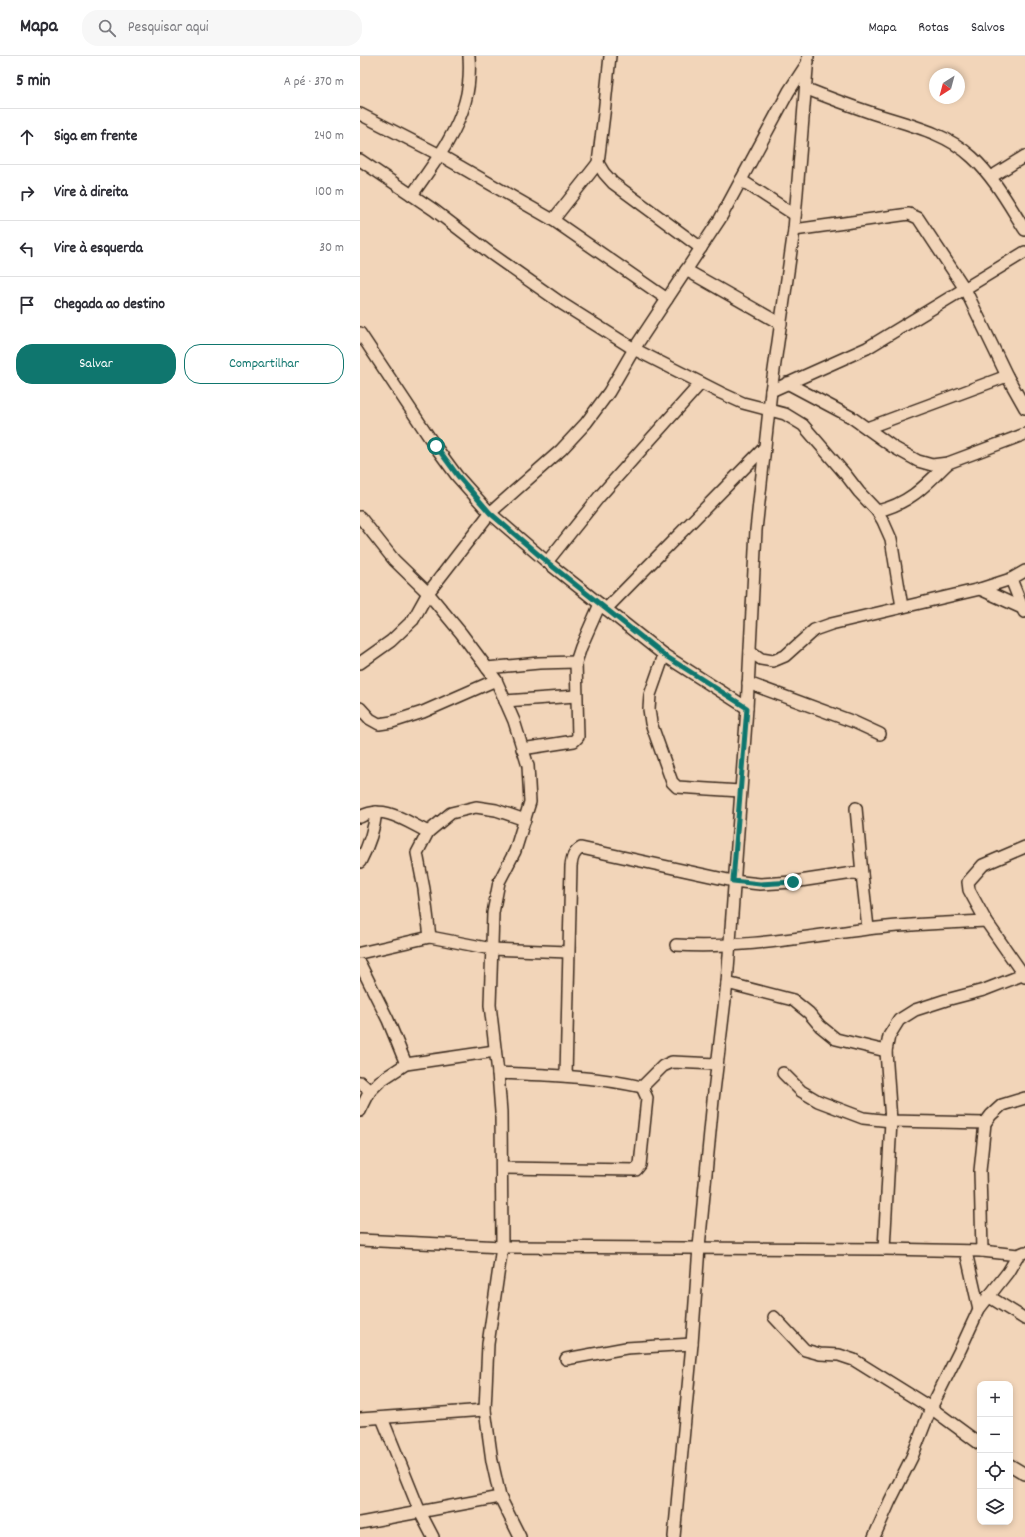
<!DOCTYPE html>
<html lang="pt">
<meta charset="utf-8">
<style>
:root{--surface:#fff;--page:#f7f7f7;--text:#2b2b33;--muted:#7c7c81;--line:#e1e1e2;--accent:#0f766e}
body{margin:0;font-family:Dekko,sans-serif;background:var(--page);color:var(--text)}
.controls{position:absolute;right:12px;bottom:12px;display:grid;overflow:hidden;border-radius:8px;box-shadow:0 2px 6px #0003}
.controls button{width:36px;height:36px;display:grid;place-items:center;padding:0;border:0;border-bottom:1px solid var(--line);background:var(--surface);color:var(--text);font:20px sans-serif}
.compass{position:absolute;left:569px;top:12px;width:36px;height:36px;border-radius:50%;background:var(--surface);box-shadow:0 2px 6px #0003;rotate:216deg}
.stop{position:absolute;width:12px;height:12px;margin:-9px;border:3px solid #0f766e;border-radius:50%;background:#fff}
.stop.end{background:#0f766e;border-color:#fff;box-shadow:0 1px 4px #0008}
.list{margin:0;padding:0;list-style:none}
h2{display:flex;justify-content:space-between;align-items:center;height:52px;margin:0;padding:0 16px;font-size:17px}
h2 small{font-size:13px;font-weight:400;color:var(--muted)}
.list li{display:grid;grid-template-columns:26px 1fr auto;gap:12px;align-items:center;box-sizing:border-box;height:56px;padding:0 16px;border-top:1px solid var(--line)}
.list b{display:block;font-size:15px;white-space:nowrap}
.list em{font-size:13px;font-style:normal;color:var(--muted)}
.actions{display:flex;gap:8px;padding:12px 16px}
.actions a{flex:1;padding:9px 0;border:1px solid var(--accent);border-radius:16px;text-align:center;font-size:14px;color:var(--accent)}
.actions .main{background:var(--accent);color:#fff}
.icon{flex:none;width:22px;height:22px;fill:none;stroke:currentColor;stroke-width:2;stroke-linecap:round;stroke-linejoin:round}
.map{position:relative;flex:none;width:665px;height:1481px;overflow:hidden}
header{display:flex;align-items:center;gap:24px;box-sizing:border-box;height:56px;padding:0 20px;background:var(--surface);border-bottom:1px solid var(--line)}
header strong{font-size:19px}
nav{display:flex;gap:22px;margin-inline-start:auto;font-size:14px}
.search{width:280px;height:36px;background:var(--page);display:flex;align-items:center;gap:10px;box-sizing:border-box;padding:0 14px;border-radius:16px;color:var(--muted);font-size:15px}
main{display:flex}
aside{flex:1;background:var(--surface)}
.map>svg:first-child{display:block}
</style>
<header>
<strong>Mapa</strong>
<div class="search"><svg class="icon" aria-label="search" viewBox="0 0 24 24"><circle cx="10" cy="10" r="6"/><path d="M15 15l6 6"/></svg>Pesquisar aqui</div>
<nav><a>Mapa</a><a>Rotas</a><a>Salvos</a></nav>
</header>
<main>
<aside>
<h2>5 min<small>A pé · 370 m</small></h2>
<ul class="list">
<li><svg class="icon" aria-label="ahead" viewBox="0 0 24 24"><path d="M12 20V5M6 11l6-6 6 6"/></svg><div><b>Siga em frente</b></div><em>240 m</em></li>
<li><svg class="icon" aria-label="right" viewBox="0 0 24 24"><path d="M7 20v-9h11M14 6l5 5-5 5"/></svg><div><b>Vire à direita</b></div><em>100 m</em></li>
<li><svg class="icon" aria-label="left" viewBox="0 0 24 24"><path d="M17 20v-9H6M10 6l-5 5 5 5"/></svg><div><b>Vire à esquerda</b></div><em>30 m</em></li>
<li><svg class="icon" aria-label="arrive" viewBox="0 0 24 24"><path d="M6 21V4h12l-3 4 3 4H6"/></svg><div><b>Chegada ao destino</b></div></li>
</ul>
<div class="actions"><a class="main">Salvar</a><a>Compartilhar</a></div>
</aside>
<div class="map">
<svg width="665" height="1481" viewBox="0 0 665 1481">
<rect width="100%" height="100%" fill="#f2d5b9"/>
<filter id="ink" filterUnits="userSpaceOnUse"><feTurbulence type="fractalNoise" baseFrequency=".025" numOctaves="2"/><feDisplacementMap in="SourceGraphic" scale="8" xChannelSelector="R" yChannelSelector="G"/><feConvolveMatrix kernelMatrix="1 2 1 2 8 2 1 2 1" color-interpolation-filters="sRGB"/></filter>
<g filter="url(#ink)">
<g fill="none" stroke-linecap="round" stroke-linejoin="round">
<defs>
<g id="street">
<path d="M250,0L244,58L238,107L244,117L253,127L341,192"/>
<path d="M447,33C467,41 488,49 509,56C544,68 584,75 612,101C634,121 649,149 665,174"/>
<path d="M0,58L80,99L193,164L307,243"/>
<path d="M0,104L74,154L130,197L201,247L274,293L361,337L383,347L425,358L443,369L486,419L499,436L517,455L523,465L531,483L542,551"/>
<path d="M631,121L665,100"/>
<path d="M381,124L435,159"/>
<path d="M52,139C71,111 96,80 105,46C109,32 110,15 109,0"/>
<path d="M193,164L238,107"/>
<path d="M434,174L549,158L558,162L605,233L647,320L665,352"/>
<path d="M326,214L421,268"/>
<path d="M0,277L75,390L97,420L130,457L187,506L304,599L387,652"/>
<path d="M427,327L491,361L533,391L558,405L572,409L588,407L665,378"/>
<path d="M411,335L507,292L665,196"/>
<path d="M507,372L647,320"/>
<path d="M517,455C549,448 566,429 588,407"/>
<path d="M0,461L34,504L68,537L101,577L136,624L154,665L168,710L170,746L155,795L139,826L133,857L130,949L138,1017L141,1056L142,1191L128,1288L125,1354L132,1405L140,1441L160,1481"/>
<path d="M187,506L239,441L341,327"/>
<path d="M651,523L664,556"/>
<path d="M620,533L662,552"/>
<path d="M246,553L405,391"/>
<path d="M390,595L401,603L413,605L425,600L454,574L471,568L620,533L651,523L665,515"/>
<path d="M304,599L290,639L289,653L291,667L312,726L317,731L380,735"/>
<path d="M0,607L31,585L53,564L68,537L130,457L201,394L226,367L249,336L274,293L360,163L429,35L448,6"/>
<path d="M127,612L179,607L216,606"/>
<path d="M388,627L494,666L520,678"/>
<path d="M145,645L216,640"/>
<path d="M0,652L10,663L19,668L32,666L63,656L136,624"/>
<path d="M162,693L214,685L218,681L216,606L221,591L240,548"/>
<path d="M496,752L502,818"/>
<path d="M0,761C25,748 45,765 68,776"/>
<path d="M665,791L623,809L608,826L609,834L626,865L665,921"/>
<path d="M0,806C9,789 14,775 16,756"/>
<path d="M70,881L64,833L57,797L68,776L91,757L116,751L136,754L165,764"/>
<path d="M316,889C380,893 444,881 507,873C546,868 587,867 626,865"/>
<path d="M0,897L70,881L132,893L208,896"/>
<path d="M0,908L28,964L46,1008"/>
<path d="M367,927L433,944L449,957L460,970L476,983L526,995"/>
<path d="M138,1017C186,1019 235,1020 282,1031"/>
<path d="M423,1017L441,1035L458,1045L503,1062L531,1065L625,1067"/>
<path d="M206,1020L211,810C212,801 214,796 221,792L373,825L400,828L433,826L493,817L502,818L508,872"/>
<path d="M0,1026L10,1035"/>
<path d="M282,1031L303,1010L312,1006L357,1008"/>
<path d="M0,1055L10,1035L20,1025L46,1008L135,995"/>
<path d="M142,1112L276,1114L280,1109L287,1042L282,1031"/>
<path d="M0,1184L142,1191L524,1193L622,1195L658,1199L665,1196"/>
<path d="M524,1193L531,1065L526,995L529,980L539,964L555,954L586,944L624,934L665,918"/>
<path d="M622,1195L620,1115L625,1067L631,1059L642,1049L665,1042"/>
<path d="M606,1196L619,1253"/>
<path d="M628,1240L665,1263"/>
<path d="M414,1261L445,1294L460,1298L479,1299L494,1304L571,1352L620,1388"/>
<path d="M206,1303L266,1292L332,1288"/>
<path d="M22,1362L60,1456L73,1481"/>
<path d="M0,1363L125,1354"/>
<path d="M650,1409L665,1418"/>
<path d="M0,1467L140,1441"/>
<path d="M314,1481L332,1288L339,1191L353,1044L367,927L387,652L396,474L411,335L434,174L448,0"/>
<path d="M514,1481L530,1445L552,1401L571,1352L601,1292L619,1253L648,1216L658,1199"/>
</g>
</defs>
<use href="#street" stroke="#3b2a1e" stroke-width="14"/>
<use href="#street" stroke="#f2d5b9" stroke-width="11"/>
</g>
</g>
<g fill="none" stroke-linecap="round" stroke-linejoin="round" filter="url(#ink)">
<path stroke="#0f766e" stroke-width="5" d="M76,390L98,420L130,457L187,506L304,599L387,652L373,825L400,828L433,826"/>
</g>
</svg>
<div class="controls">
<button>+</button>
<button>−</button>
<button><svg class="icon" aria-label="locate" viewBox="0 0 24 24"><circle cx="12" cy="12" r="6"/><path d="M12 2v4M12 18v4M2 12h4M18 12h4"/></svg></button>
<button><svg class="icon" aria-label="layers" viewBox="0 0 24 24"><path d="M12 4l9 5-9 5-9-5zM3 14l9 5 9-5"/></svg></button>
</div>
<svg class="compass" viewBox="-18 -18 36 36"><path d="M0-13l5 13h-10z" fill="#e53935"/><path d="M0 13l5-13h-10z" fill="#7c7c81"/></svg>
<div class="stop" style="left:76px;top:390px"></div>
<div class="stop end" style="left:433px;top:826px"></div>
</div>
</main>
